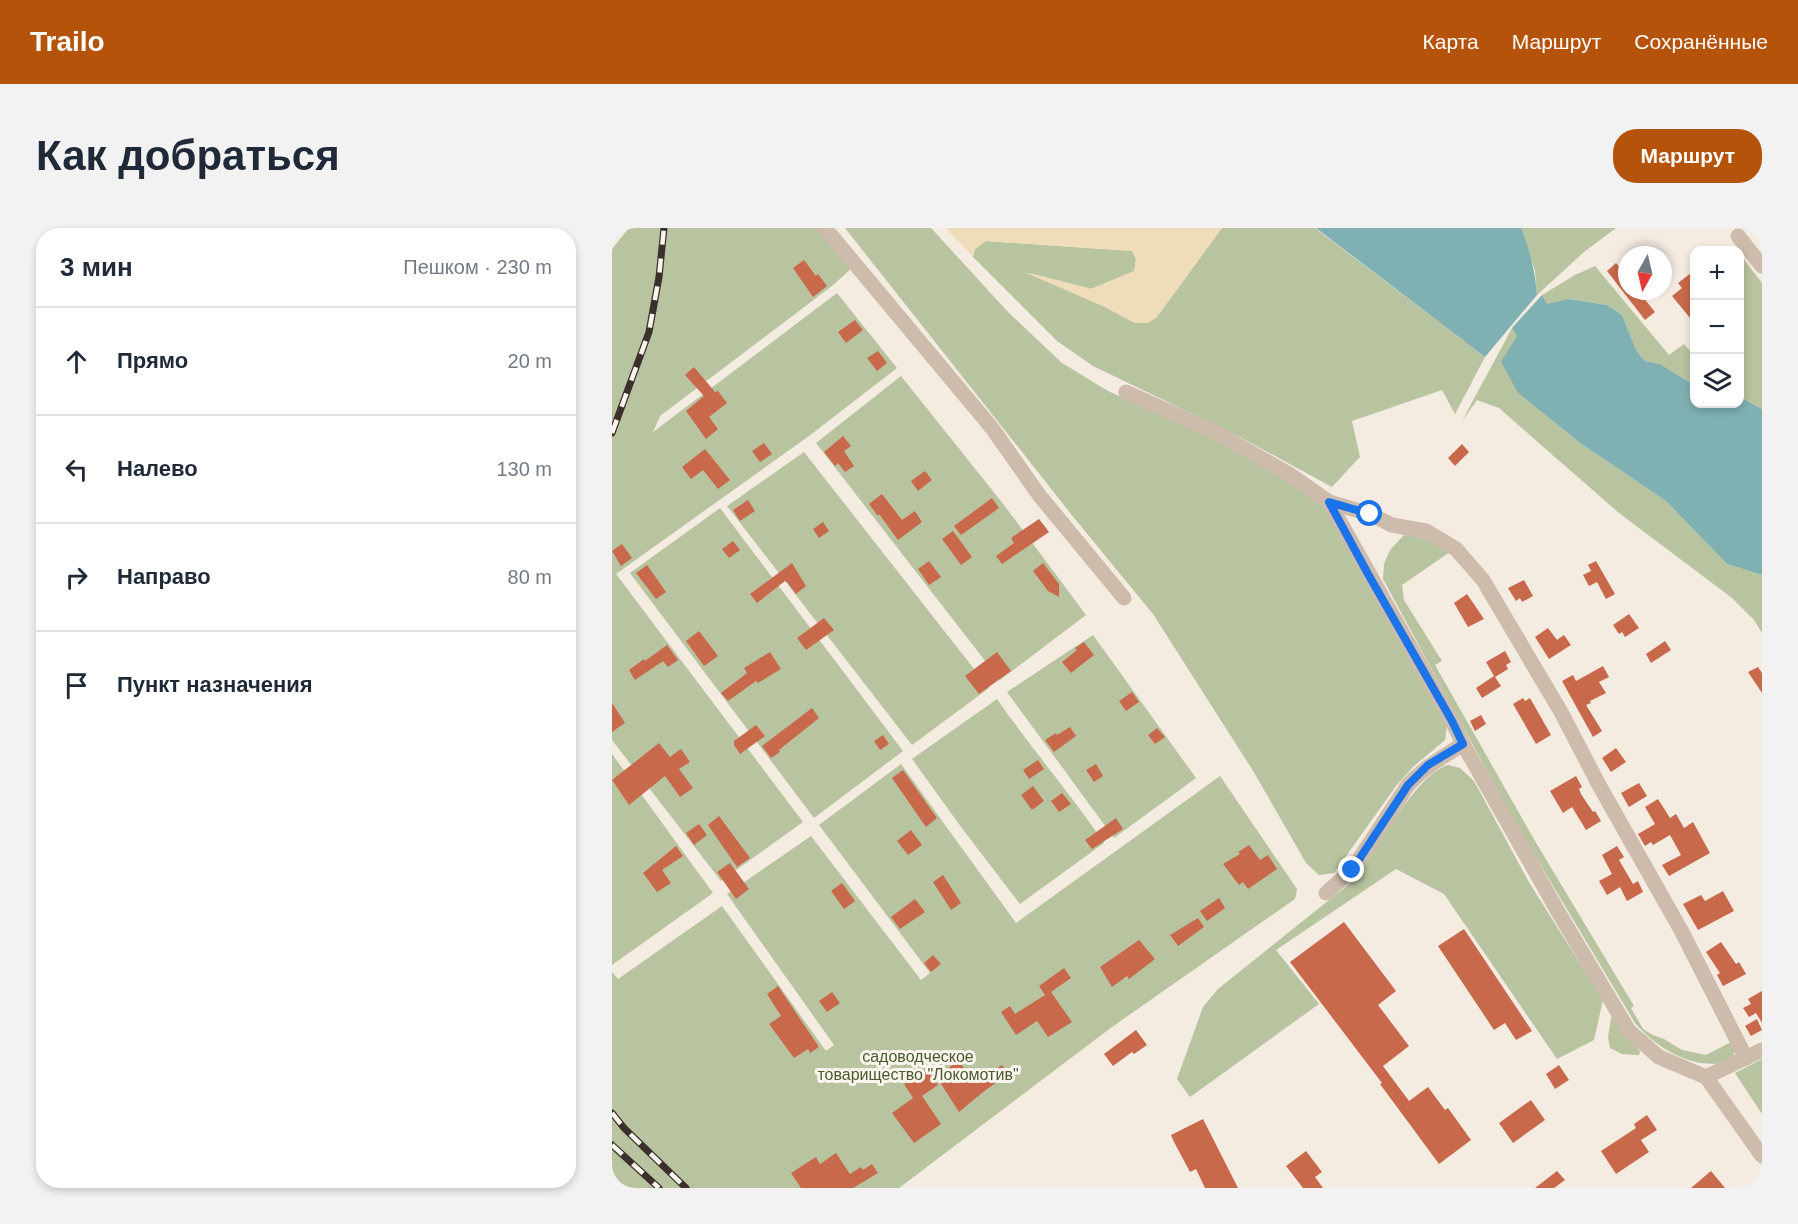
<!DOCTYPE html>
<html lang="ru">
<meta charset="utf-8">
<style>
:root{--surface:#fff;--page:#f2f2f3;--text:#1f2937;--muted:#747a83;--line:#e0e1e3;--accent:#b45309}
body{margin:0;font-family:Helvetica,sans-serif;background:var(--page);color:var(--text)}
.controls{position:absolute;right:18px;top:18px;display:grid;overflow:hidden;border-radius:12px;box-shadow:0 3px 9px #0003}
.controls button{width:54px;height:54px;display:grid;place-items:center;padding:0;border:0;border-bottom:2px solid var(--line);background:var(--surface);color:var(--text);font:30px sans-serif}
.compass{position:absolute;left:1006px;top:18px;width:54px;height:54px;border-radius:50%;background:var(--surface);box-shadow:0 3px 9px #0003;rotate:188deg}
.stop{position:absolute;width:18px;height:18px;margin:-14px;border:4px solid #1a73e8;border-radius:50%;background:#fff}
.stop.end{background:#1a73e8;border-color:#fff;box-shadow:0 2px 6px #0008}
.list{margin:0;padding:0;list-style:none}
h2{display:flex;justify-content:space-between;align-items:center;height:78px;margin:0;padding:0 24px;font-size:26px}
h2 small{font-size:20px;font-weight:400;color:var(--muted)}
.list li{display:grid;grid-template-columns:39px 1fr auto;gap:18px;align-items:center;box-sizing:border-box;height:108px;padding:0 24px;border-top:2px solid var(--line)}
.list b{display:block;font-size:22px;white-space:nowrap}
.list em{font-size:20px;font-style:normal;color:var(--muted)}
.icon{flex:none;width:33px;height:33px;fill:none;stroke:currentColor;stroke-width:2;stroke-linecap:round;stroke-linejoin:round}
.map{position:relative;flex:none;width:1150px;height:960px;overflow:hidden;border-radius:24px}
header{display:flex;align-items:center;gap:36px;box-sizing:border-box;height:84px;padding:0 30px;background:var(--accent);color:#fff}
header strong{font-size:28px}
nav{display:flex;gap:33px;margin-inline-start:auto;font-size:21px}
.intro{display:flex;align-items:center;justify-content:space-between;box-sizing:border-box;height:144px;padding:0 36px}
h1{margin:0;font-size:42px}
.button{padding:15px 27px;border-radius:24px;background:var(--accent);color:#fff;font-size:21px;font-weight:700}
main{display:flex;gap:36px;padding:0 36px}
aside{flex:1;background:var(--surface);border-radius:24px;box-shadow:0 3px 9px #0003}
.map>svg:first-child{display:block}
</style>
<header>
<strong>Trailo</strong>
<nav><a>Карта</a><a>Маршрут</a><a>Сохранённые</a></nav>
</header>
<div class="intro"><h1>Как добраться</h1><a class="button">Маршрут</a></div>
<main>
<aside>
<h2>3 мин<small>Пешком · 230 m</small></h2>
<ul class="list">
<li><svg class="icon" aria-label="ahead" viewBox="0 0 24 24"><path d="M12 20V5M6 11l6-6 6 6"/></svg><div><b>Прямо</b></div><em>20 m</em></li>
<li><svg class="icon" aria-label="left" viewBox="0 0 24 24"><path d="M17 20v-9H6M10 6l-5 5 5 5"/></svg><div><b>Налево</b></div><em>130 m</em></li>
<li><svg class="icon" aria-label="right" viewBox="0 0 24 24"><path d="M7 20v-9h11M14 6l5 5-5 5"/></svg><div><b>Направо</b></div><em>80 m</em></li>
<li><svg class="icon" aria-label="arrive" viewBox="0 0 24 24"><path d="M6 21V4h12l-3 4 3 4H6"/></svg><div><b>Пункт назначения</b></div></li>
</ul>
</aside>
<div class="map">
<svg width="1150" height="960" viewBox="0 0 1150 960">
<rect width="100%" height="100%" fill="#f4ebe1"/>
<g fill="#b8c4a0">
<path d="M17,0H208L240,40L220,58L48,188L41,204L225,65L285,140L197,208L4,346L191,594L109,653L0,512V21Z"/>
<path d="M233,0H319L397,85L450,135L496,163L587,204L649,236L711,277L835,498L833,512L801,539L784,558L722,645L707,647L694,635L643,546L541,386L463,291Z"/>
<path d="M610,0H703L873,129L843,186L830,162L740,193L748,229L720,259L626,208L481,138L445,113L361,29L363,21L374,13L520,23L524,31L523,43L479,61L417,45L493,79L523,95L544,90Z"/>
<path d="M909,0H1004L972,24L925,67L923,43Z"/>
<path d="M1128,26L1150,55V181L1128,169Z"/>
<path d="M983,38L1057,127L1072,116L1079,124L1082,122V155L1077,154L1048,136L1033,133L1024,122L1010,87L995,77L957,71L935,77L930,67L963,47Z"/>
<path d="M900,100L906,107V165L968,215L1054,273L1115,336L1150,347V405L1142,392L1120,370L1007,285L887,180L865,172L850,193Z"/>
<path d="M289,148L392,277L474,387L388,452L204,215Z"/>
<path d="M192,224L377,460L300,517L115,278Z"/>
<path d="M108,280L291,523L202,590L18,345Z"/>
<path d="M792,307C810,309 823,313 838,324L790,357L792,372L830,433L823,437L923,613L1022,778L1019,780L1031,801L1041,807L1052,811L1070,822L1094,827L1121,813L1124,821L1119,833C1084,844 1045,821 1023,795L916,616L915,617L771,351L772,336L778,322Z"/>
<path d="M481,407L584,550L502,610L395,464Z"/>
<path d="M385,471C419,520 458,565 492,615L408,676L352,603L300,531Z"/>
<path d="M0,526L101,665L0,737Z"/>
<path d="M289,536L404,695L608,548L685,661L683,671L500,799L287,960H0V744L6,751L110,678L214,823L222,817L115,666L199,608L309,752L318,745L207,597Z"/>
<path d="M836,537L848,540L862,553L918,656L991,772L982,812L945,831L832,666L784,641L664,722L707,776L578,869L565,851L591,779L606,761L742,652C763,624 804,546 836,537Z"/>
<path d="M1000,785L1028,824L1027,827L1010,826L998,820L996,809Z"/>
<path d="M1150,831V886L1123,845Z"/>
</g>
<path fill="#efdcb8" d="M334,0H610L544,90L536,95H523L493,79L412,44L479,61L522,43L524,31L520,23L374,13L363,21L361,29Z"/>
<g fill="#7fb0b2">
<path d="M704,0H909C918,22 923,43 925,67L873,129Z"/>
<path d="M930,67L935,76L957,71L995,77L1010,87L1024,122L1033,133L1048,136L1077,154L1082,155V176H1128V169L1150,181V347L1115,336L1054,273L968,215L906,165L889,134L905,108L900,100Z"/>
</g>
<g fill="#c8694b">
<path d="M192,32L204,48L206,46L215,58L201,69L181,40Z"/>
<path d="M1004,35L1015,48V63H1026L1043,84L1033,92L995,43Z"/>
<path d="M1083,42V96L1060,68L1070,60L1066,55Z"/>
<path d="M243,92L251,102L234,115L226,104Z"/>
<path d="M266,123L275,135L265,143L255,130Z"/>
<path d="M82,139L103,164L106,163L115,175L97,189L106,201L94,211L74,183L92,168L73,147Z"/>
<path d="M231,208L239,218L232,223L242,238L233,244L226,235L223,238L212,224Z"/>
<path d="M152,215L160,226L148,234L140,223Z"/>
<path d="M850,216L857,224L843,238L836,230Z"/>
<path d="M93,221L118,252L106,261L91,242L79,251L70,239Z"/>
<path d="M313,243L320,252L306,263L299,253Z"/>
<path d="M270,266L290,292L303,283L310,294L286,312L267,286L266,288L257,276Z"/>
<path d="M380,270L387,280L349,307L342,298Z"/>
<path d="M136,272L143,283L128,293L121,282Z"/>
<path d="M427,291L437,304L390,336L384,328L402,315L399,310Z"/>
<path d="M211,294L217,303L207,310L201,301Z"/>
<path d="M341,303L360,329L349,337L330,311Z"/>
<path d="M121,313L128,322L117,330L110,321Z"/>
<path d="M10,316L20,330L9,338L0,323Z"/>
<path d="M317,333L329,349L317,357L306,341Z"/>
<path d="M984,333L1003,366L994,371L985,354L977,358L971,347L979,343L976,337Z"/>
<path d="M180,335L194,358L184,366L175,354L173,353L145,375L138,366Z"/>
<path d="M431,335L447,356V369L436,363L421,343Z"/>
<path d="M35,337L54,364L44,371L24,345Z"/>
<path d="M912,352L921,368L910,374L908,370L904,373L896,360Z"/>
<path d="M855,366L872,391L856,399L842,375Z"/>
<path d="M1017,386L1027,400L1013,409L1010,404L1007,406L1001,397Z"/>
<path d="M212,390L222,402L194,422L185,410Z"/>
<path d="M936,400L945,412L952,407L959,417L937,431L923,409Z"/>
<path d="M87,403L106,428L92,438L74,413Z"/>
<path d="M1053,413L1059,422L1039,435L1034,426Z"/>
<path d="M472,414L482,427L459,445L450,434L465,422L463,420Z"/>
<path d="M55,417L66,432L56,439L51,433L23,452L17,442L32,431L33,433Z"/>
<path d="M893,423L899,434L894,437L896,441L883,449L889,458L870,470L864,460L882,448L874,434Z"/>
<path d="M158,424L169,441L146,455L144,453L116,473L109,465L135,445L132,440Z"/>
<path d="M385,424L399,443L367,466L353,448Z"/>
<path d="M991,438L997,449L987,454L994,465L978,473L979,475L974,477L990,503L981,509L950,453L961,447L964,453Z"/>
<path d="M1146,439L1150,445V465L1136,444Z"/>
<path d="M520,464L527,474L514,483L507,473Z"/>
<path d="M911,470L913,473L918,470L939,507L924,516L901,476Z"/>
<path d="M0,475L13,495L0,504Z"/>
<path d="M200,480L207,490L167,522L168,524L159,530L150,518Z"/>
<path d="M869,487L874,496L863,503L858,493Z"/>
<path d="M144,497L153,508L128,526L122,517V513Z"/>
<path d="M458,499L464,508L442,524L433,512L444,505L445,507Z"/>
<path d="M545,500L553,509L543,516L536,507Z"/>
<path d="M271,507L277,516L268,522L262,513Z"/>
<path d="M47,515L58,529L69,521L78,534L67,541L81,560L68,569L53,548L17,577L0,552Z"/>
<path d="M1004,520L1014,534L999,544L990,530Z"/>
<path d="M426,532L432,541L417,551L411,542Z"/>
<path d="M484,536L491,548L482,554L474,542Z"/>
<path d="M291,542L325,590L314,599L280,550Z"/>
<path d="M964,548L970,559L967,561L969,566L981,584L983,583L989,593L974,602L960,579L951,585L938,563Z"/>
<path d="M1027,555L1035,568L1017,579L1009,565Z"/>
<path d="M421,558L432,573L420,582L409,567Z"/>
<path d="M450,565L459,576L447,584L439,573Z"/>
<path d="M1046,571L1058,590L1064,586L1072,600L1081,594L1098,625L1057,648L1050,637L1069,627L1058,607L1041,617L1039,614L1033,618L1026,606L1043,596L1033,579Z"/>
<path d="M107,588L138,630L125,639L96,597Z"/>
<path d="M504,590L511,601L480,621L473,612Z"/>
<path d="M87,596L95,607L82,617L74,605Z"/>
<path d="M299,602L310,617L296,627L285,613Z"/>
<path d="M637,617L648,632L656,627L665,641L636,661L631,654L627,657L611,636L628,626L626,624Z"/>
<path d="M64,618L71,628L50,642L59,655L45,664L31,645Z"/>
<path d="M1005,618L1012,629L1007,632L1021,656L1026,653L1031,664L1015,673L1008,659L995,667L987,653L1000,646L990,627Z"/>
<path d="M118,635L137,661L124,671L105,644Z"/>
<path d="M331,647L349,675L339,682L321,654Z"/>
<path d="M230,655L243,673L232,681L219,663Z"/>
<path d="M1111,663L1122,683L1086,702L1071,676L1089,667L1093,673Z"/>
<path d="M607,670L613,680L595,693L588,683Z"/>
<path d="M303,671L313,684L288,701L279,689Z"/>
<path d="M586,690L592,699L566,718L558,707Z"/>
<path d="M732,694L784,763L766,777L797,818L771,838L797,873L816,859L833,882L836,880L859,912L827,936L768,856L770,855L678,734Z"/>
<path d="M852,701L920,803L904,812L893,795L882,802L826,718Z"/>
<path d="M527,712L543,731L517,751L515,748L500,759L488,739Z"/>
<path d="M1109,714L1124,736L1127,734L1134,746L1111,758L1105,747L1108,745L1094,724Z"/>
<path d="M321,727L329,736L319,744L312,735Z"/>
<path d="M452,740L459,750L439,764L460,794L436,809L425,793L404,807L389,784L398,778L403,786L433,767L427,758Z"/>
<path d="M166,758L207,819L198,825L196,821L182,830L157,796L169,788L155,766Z"/>
<path d="M1150,763V795L1144,785L1137,789L1131,780L1139,776L1136,771Z"/>
<path d="M220,764L228,775L215,784L207,773Z"/>
<path d="M1145,791L1150,802L1139,808L1133,798Z"/>
<path d="M524,802L535,817L522,826L520,824L501,838L492,826Z"/>
<path d="M347,833L362,855L390,837L396,846L371,864L347,884L324,848Z"/>
<path d="M947,837L957,852L943,861L934,846Z"/>
<path d="M316,843L326,857L310,868L329,896L302,915L280,885L301,870L292,856Z"/>
<path d="M919,872L933,892L901,915L887,895Z"/>
<path d="M1035,887L1045,902L1029,912L1037,924L1004,946L989,923L1024,900L1022,896Z"/>
<path d="M591,891L626,960H593L584,941L578,944L561,912L559,907Z"/>
<path d="M694,923L710,944L703,949L711,960H691L674,938Z"/>
<path d="M224,925L238,946L249,939L251,942L260,936L266,945L241,960H189L179,945L204,929L208,936Z"/>
<path d="M945,943L953,952L942,960H923Z"/>
<path d="M1099,943L1113,960H1079Z"/>
</g>
<g fill="none" stroke-linecap="round" stroke-linejoin="round">
<g stroke="#cdbbac" stroke-width="15">
<path d="M213,0L380,200L427,267L512,370"/>
<path d="M1126,8L1150,38"/>
<path d="M514,164L607,206L677,246L717,274L840,493L851,516"/>
<path d="M717,274L758,286L780,297L814,303L844,321L871,352L949,484L987,557L1070,704L1134,830"/>
<path d="M714,665L740,642L796,557C812,539 831,529 851,516L948,687L1017,803L1047,829L1094,849L1150,928"/>
<path d="M1094,849L1150,822"/>
</g>
<defs>
<g id="rail">
<path d="M0,205L37,104L47,49L52,0"/>
<path d="M0,885L12,900L74,960"/>
<path d="M0,917L47,960"/>
</g>
</defs>
<use href="#rail" stroke="#3b302b" stroke-width="7"/>
<use href="#rail" stroke="#fbf5ee" stroke-width="4.5" stroke-dasharray="14" stroke-linecap="butt"/>
</g>
<g fill="none" stroke-linecap="round" stroke-linejoin="round">
<path stroke="#1a73e8" stroke-width="8" d="M740,642L796,557L816,537L851,516L840,493L756,346L717,274L758,286"/>
</g>
<g text-anchor="middle" dominant-baseline="central" stroke-width="6" stroke-linejoin="round" paint-order="stroke">
<g font-size="16" fill="#4a5a2e" stroke="#fbf5ee">
<text x="306" y="828">садоводческое<tspan x="306" dy="18">товарищество "Локомотив"</tspan></text>
</g>
</g>
</svg>
<div class="controls">
<button>+</button>
<button>−</button>
<button><svg class="icon" aria-label="layers" viewBox="0 0 24 24"><path d="M12 4l9 5-9 5-9-5zM3 14l9 5 9-5"/></svg></button>
</div>
<svg class="compass" viewBox="-18 -18 36 36"><path d="M0-13l5 13h-10z" fill="#e53935"/><path d="M0 13l5-13h-10z" fill="#747a83"/></svg>
<div class="stop" style="left:758px;top:286px"></div>
<div class="stop end" style="left:740px;top:642px"></div>
</div>
</main>
